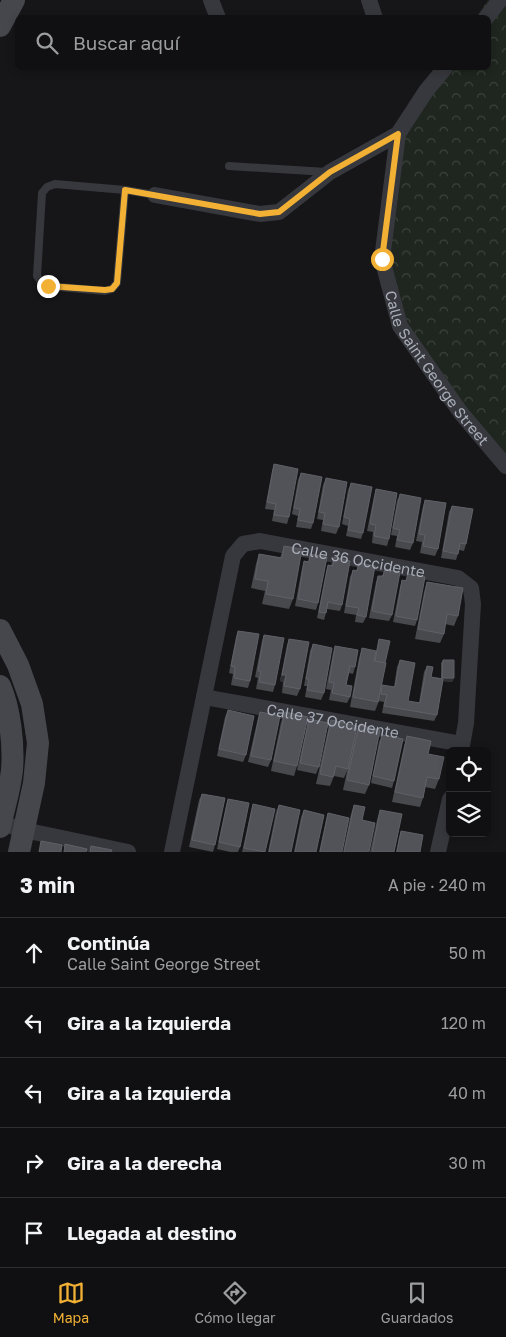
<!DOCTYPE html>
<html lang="es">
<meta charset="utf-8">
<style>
:root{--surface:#101012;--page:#19191b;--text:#f1f3f6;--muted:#9c9d9f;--line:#303032;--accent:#f2b134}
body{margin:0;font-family:"Golos Text",sans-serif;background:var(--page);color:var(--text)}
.controls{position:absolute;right:15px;bottom:15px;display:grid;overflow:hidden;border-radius:8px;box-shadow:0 2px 8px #0003}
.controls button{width:45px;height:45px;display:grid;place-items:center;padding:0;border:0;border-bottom:1px solid var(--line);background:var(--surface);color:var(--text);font:25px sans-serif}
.stop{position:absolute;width:15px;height:15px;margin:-11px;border:4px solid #f2b134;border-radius:50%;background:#fff}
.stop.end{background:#f2b134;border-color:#fff;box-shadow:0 1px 5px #0008}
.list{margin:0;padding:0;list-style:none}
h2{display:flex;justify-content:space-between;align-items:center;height:65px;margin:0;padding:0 20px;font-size:21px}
h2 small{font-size:16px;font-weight:400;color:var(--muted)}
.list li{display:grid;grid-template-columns:32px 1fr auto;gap:15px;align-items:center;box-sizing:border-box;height:70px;padding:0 20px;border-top:1px solid var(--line)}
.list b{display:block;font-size:19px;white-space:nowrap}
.list p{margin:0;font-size:16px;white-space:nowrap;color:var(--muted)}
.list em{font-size:16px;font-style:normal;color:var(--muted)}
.icon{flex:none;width:28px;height:28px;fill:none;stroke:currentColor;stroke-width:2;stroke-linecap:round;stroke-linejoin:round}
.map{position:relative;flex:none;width:506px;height:852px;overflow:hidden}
.search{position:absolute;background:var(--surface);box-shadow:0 2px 8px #0003;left:15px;right:15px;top:15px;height:55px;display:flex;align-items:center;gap:12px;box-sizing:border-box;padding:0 18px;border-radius:8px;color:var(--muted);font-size:19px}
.sheet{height:415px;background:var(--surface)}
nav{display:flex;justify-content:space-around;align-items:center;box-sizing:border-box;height:70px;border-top:1px solid var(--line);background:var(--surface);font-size:14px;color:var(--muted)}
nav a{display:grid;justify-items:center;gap:2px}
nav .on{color:var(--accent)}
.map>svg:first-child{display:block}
</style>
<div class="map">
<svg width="506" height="852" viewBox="0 0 506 852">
<defs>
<pattern id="forest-crowns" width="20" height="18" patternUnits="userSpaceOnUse" patternTransform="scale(1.25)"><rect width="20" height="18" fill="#1e261f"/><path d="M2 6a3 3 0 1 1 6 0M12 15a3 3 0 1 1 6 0" fill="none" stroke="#3c433d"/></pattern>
</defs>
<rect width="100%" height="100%" fill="#161618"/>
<path fill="url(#forest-crowns)" d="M488,0H506V466L400,326L382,259L398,134L442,68H488V18L476,17Z"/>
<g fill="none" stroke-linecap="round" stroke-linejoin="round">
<g stroke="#37383d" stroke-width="8">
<path d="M229,166L327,172"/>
<path d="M55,184L125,190L117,283L112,289L105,291L48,286L42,283L37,276L42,193L47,187Z"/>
<path d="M125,190L155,195"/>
</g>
<g stroke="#37383d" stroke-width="16">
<path d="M211,0L218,18"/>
<path d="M369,0L375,18"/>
<path d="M486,18L500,0"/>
<path id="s1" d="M445,68L426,91L398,134L382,259L400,326L461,413L506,466"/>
<path d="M155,195L260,214L279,212L330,172L398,134"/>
<path id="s2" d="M204,697L462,744"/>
<path d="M0,823L24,830L128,852"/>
<path id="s3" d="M172,852L233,556L243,544L260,541L458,578L471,588L473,604L466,723L461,751"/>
<path d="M438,852L450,799"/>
</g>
<g stroke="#45474d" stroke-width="22">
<path d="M0,26L14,0"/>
<path d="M0,630L18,665L32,704L38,743L34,783L19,852"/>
<path d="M0,686C10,709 14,745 12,770C10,789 4,808 0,827"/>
</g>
</g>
<g fill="#47494d">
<path d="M274,464L289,517L287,524L272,521L274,510L265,509L272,471Z"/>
<path d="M301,473L313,523L311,529L296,527L298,516L292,514L298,480Z"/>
<path d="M326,478L339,527L336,534L321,531L323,520L317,519L323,485Z"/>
<path d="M351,483L363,533L361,539L346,536L348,526L342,524L348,490Z"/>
<path d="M376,489L389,539L387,546L372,543L373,532L367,531L374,496Z"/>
<path d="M400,494L413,543L410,550L395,547L397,536L391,535L397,501Z"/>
<path d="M425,500L438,549L435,556L420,553L422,542L416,541L423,506Z"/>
<path d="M452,506L466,544L464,551L459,550L456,560L441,558L449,512Z"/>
<path d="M284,546L293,599L289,609L262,604L265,591L251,588L256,564L259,554L280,558Z"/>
<path d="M310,554L318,603L316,610L295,606L302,568L304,561L308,562Z"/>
<path d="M334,557L342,605L340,611L327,609L324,620L317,618L326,572L328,565H331Z"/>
<path d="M359,563L366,617L363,623L355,622L356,615L344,613L350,577L353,570L356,571Z"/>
<path d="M385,569L392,615L389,621L369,618L376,582L378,576H382Z"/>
<path d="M408,574L417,620L415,626L393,622L400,587L402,580L405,581Z"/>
<path d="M427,582L458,616L454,626L445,624L444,634L440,643L415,639L424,592Z"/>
<path d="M238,631L250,681L248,688L231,685L233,674L229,673L236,637Z"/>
<path d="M264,635L275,685L273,692L256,689L258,678L255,677L262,641Z"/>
<path d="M289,639L300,689L297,696L282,693L283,682L280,681L287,645Z"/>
<path d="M379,639L381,688L394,687L397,667L400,660L408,701L419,703L424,672L427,666L431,677L441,679V663L443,660L454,678L452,682L443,681L437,715L434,721L382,713L384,702L379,701L375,711L350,707L359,658L362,648L374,661Z"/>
<path d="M313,644L324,693L321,700L305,697L307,686H304L310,651Z"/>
<path d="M335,646L355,667L353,674L349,673L346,685L350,697L347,703L329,700L331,690L326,689L333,653Z"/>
<path d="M228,710L246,755L243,762L217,756L225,717Z"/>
<path d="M260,712L271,760L268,767L248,762L258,718Z"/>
<path d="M285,712L297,766L294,776L271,771L281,722Z"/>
<path d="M309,719L319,767L316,774L297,770L307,726Z"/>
<path d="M331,720L348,769L344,778L334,776L330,786L316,784L328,730Z"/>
<path d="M359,725L369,785L365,794L343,790L355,735Z"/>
<path d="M382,735L394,781L392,788L371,783L379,742Z"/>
<path d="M407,736L428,754L439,779L435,789L425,787L423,798L420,807L392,802L404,746Z"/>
<path d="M202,794L215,845L213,852L189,847L199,800Z"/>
<path d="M228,799L240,847L238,852H230L217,849L226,806Z"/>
<path d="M253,804L265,852H242L251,811Z"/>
<path d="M279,805L291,852H268L276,812Z"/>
<path d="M354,805L362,820L369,852H343L351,814Z"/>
<path d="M304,810L316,852H294L301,817Z"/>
<path d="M380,810L394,852H370L377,820Z"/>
<path d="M328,813L342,852H319L326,820Z"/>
<path d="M401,831L420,852H396L399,837Z"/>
</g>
<g fill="#2f3033">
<path d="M282,675H286L283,682L280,681Z"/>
<path d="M442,678H454L452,682L440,681Z"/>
</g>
<g fill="#525359" stroke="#5f6168">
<path d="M274,464L298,469L289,517L274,515L276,504L267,502Z"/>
<path d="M301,473L322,477L313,523L298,520L300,509L294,508Z"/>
<path d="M326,478L347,482L339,527L323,524L325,513L319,512Z"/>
<path d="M351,483L372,487L363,533L348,530L350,519L344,517Z"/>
<path d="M376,489L397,493L389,539L374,536L376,525L370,524Z"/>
<path d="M400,494L421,498L413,543L397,540L400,530L393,528Z"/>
<path d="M425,500L446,503L438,549L423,546L425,535L419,534Z"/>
<path d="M452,506L473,509L466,544L460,543L458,554L443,551Z"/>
<path d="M284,546L302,549L293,599L266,594L268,581L255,579L259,554L282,558Z"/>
<path d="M310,554L327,557L318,603L298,599L304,561L309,562Z"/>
<path d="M334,557L350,561L342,605L328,602L326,613L319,612L328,565L333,566Z"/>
<path d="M359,563L375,566L366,617L357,615L359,608L346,606L353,570L357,571Z"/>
<path d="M385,569L400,572L392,615L372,611L378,576H383Z"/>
<path d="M408,574L425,577L417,620L396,616L402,580L406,581Z"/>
<path d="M427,582L463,588L458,616L447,614L444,634L418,629Z"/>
<path d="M238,631L259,634L250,681L234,678L235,667L231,666Z"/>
<path d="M264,635L284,638L275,685L259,682L261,671H258Z"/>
<path d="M289,639L309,642L300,689L284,686L286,675H282Z"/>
<path d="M379,639L390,641L385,663L375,661Z"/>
<path d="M313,644L332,648L324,693L307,690L309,679H306Z"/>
<path d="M335,646L358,650L355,667L350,666L346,685L352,686L350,697L332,693L334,683L329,682Z"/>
<path d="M362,648L376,651L374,661L386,663L378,702L353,697Z"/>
<path d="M400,660L415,663L408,701L420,703L427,666L433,667L431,677L443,679L437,715L384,706L387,695L381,694L382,685L395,687Z"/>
<path d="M443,660H454V678H442Z"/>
<path d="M228,710L254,716L246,755L219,749Z"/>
<path d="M260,712L280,716L271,760L251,756Z"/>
<path d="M285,712L308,717L297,766L274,761Z"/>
<path d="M309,719L328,723L319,767L300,763Z"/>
<path d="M331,720L357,726L348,769L336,766L333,777L320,774Z"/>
<path d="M359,725L380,730L369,785L347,780Z"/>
<path d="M382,735L403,739L394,781L373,776Z"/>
<path d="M407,736L431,741L428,754L444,757L439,779L427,777L423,798L395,792Z"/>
<path d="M202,794L225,798L215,845L192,840Z"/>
<path d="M228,799L249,803L240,847L219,842Z"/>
<path d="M253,804L275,809L265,852L244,848Z"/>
<path d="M279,805L300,810L291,852H269Z"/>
<path d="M354,805L365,807L362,820L375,823L369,852H344Z"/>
<path d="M304,810L324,815L316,852H295Z"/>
<path d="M380,810L402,814L394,852H372Z"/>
<path d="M328,813L349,818L342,852H320Z"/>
<path d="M401,831L423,835L420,852H397Z"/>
<path d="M41,841L62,845L61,852H39Z"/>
<path d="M65,844L87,849L86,852H64Z"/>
<path d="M91,846L112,850L111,852H90Z"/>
</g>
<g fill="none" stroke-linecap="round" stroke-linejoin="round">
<path stroke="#f2b134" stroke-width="6" d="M48,286L105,290L112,289L117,283L125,190L260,214L279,212L330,172L398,134L382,259"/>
</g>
<g text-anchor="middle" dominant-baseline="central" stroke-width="4" stroke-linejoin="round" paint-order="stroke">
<g font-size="15" fill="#a8adb8" stroke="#111113">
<text stroke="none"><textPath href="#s1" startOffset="331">Calle Saint George Street</textPath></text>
<text stroke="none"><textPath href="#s3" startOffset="435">Calle 36 Occidente</textPath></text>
<text stroke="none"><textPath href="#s2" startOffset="131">Calle 37 Occidente</textPath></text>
</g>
</g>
</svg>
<div class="controls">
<button><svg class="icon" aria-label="locate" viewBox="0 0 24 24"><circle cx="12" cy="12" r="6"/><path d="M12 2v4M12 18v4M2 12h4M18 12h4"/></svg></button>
<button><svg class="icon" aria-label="layers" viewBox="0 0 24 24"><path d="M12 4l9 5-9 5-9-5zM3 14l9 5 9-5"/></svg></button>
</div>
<div class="stop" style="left:382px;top:259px"></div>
<div class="stop end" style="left:48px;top:286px"></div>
<div class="search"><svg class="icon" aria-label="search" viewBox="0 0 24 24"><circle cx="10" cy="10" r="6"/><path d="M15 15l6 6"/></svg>Buscar aquí</div>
</div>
<section class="sheet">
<h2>3 min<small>A pie · 240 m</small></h2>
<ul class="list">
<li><svg class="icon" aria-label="ahead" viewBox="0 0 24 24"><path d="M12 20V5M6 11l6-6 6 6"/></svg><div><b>Continúa</b><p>Calle Saint George Street</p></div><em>50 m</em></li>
<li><svg class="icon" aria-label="left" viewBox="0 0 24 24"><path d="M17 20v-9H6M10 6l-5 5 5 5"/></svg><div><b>Gira a la izquierda</b></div><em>120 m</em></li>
<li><svg class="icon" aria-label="left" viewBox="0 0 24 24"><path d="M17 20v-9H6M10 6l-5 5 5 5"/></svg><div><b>Gira a la izquierda</b></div><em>40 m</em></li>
<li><svg class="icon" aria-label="right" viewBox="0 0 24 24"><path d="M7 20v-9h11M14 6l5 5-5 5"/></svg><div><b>Gira a la derecha</b></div><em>30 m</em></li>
<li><svg class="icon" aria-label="arrive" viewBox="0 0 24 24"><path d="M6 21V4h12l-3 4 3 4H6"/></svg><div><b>Llegada al destino</b></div></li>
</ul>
</section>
<nav>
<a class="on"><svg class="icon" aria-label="map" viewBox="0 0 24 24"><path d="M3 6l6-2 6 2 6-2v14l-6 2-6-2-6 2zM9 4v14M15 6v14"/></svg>Mapa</a>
<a><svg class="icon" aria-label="directions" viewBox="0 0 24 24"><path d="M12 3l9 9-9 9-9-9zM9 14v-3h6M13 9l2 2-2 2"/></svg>Cómo llegar</a>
<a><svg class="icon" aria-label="saved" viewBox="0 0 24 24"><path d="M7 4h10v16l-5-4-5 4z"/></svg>Guardados</a>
</nav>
